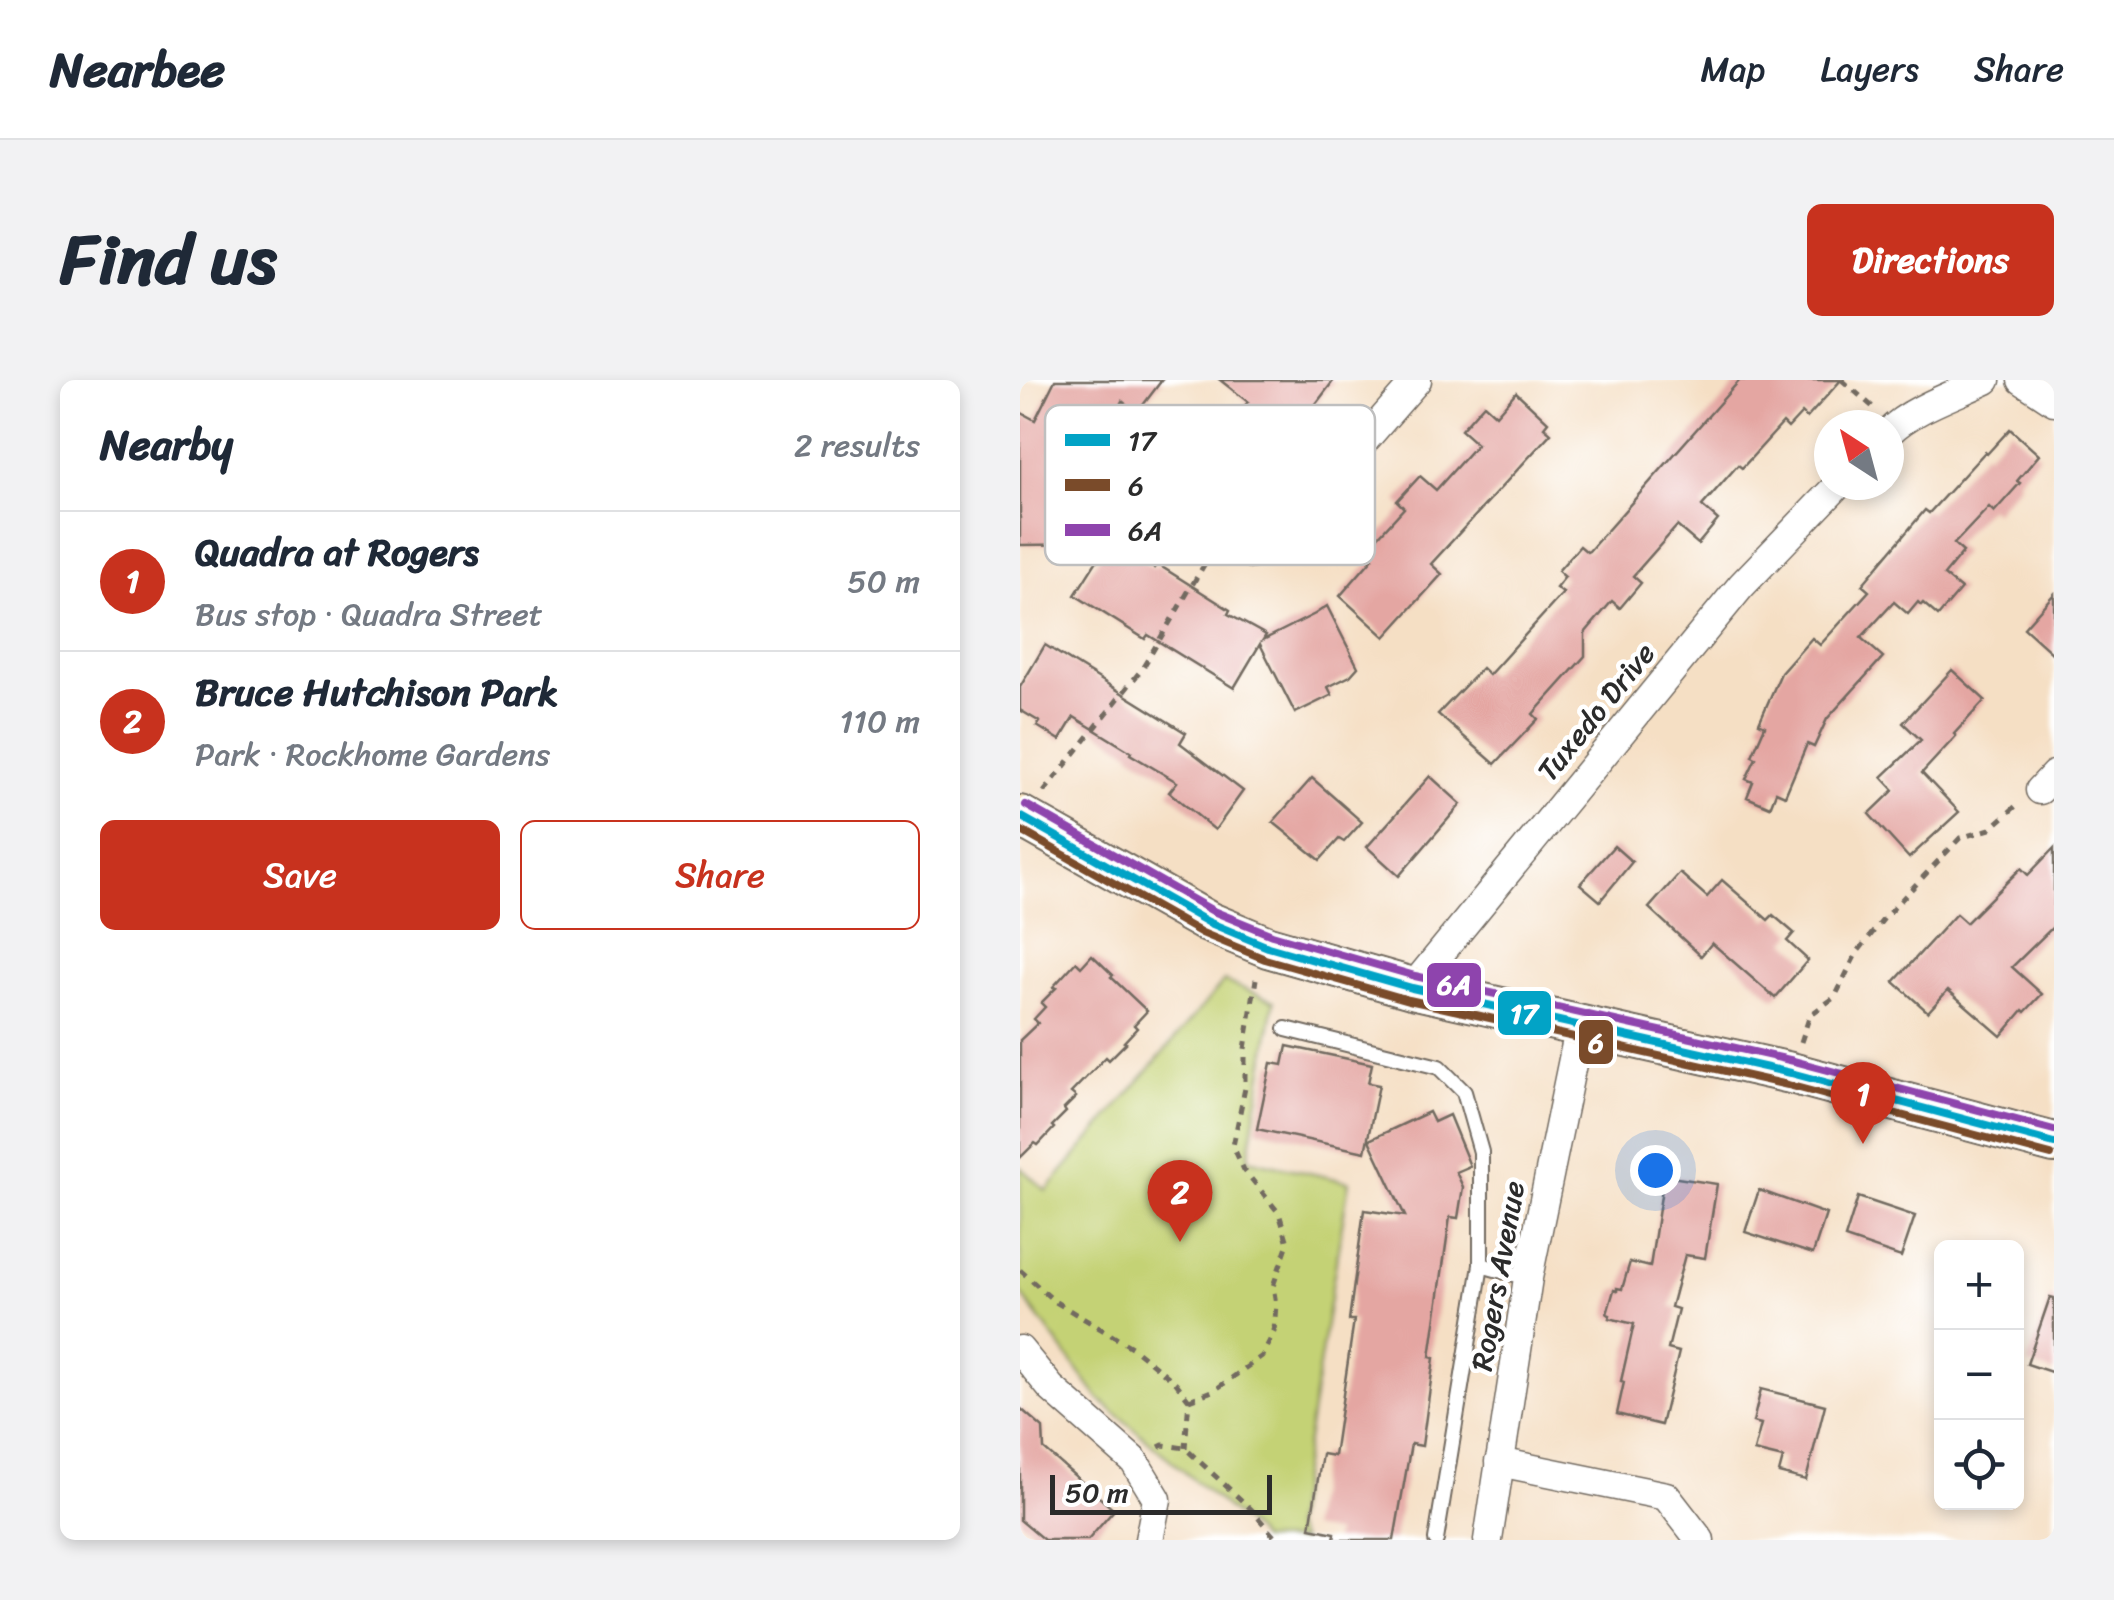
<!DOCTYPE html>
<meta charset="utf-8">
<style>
:root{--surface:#fff;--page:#f2f2f3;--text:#1f2937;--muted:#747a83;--line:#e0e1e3;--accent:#c8321e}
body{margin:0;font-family:Sriracha,sans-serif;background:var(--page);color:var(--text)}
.controls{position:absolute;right:30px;bottom:30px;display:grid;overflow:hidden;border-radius:15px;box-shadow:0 5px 15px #0003}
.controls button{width:90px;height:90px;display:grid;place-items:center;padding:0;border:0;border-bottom:2px solid var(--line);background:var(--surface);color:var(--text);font:50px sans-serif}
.compass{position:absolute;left:794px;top:30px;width:90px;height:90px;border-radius:50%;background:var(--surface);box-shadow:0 5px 15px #0003;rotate:324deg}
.scale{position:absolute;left:30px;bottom:25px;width:222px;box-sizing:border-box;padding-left:10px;border:5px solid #2b2b2b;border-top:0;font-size:28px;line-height:35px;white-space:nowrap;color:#2b2b2b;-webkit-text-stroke:8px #fff;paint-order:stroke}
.you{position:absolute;left:635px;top:790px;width:35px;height:35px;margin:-25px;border:8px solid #fff;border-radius:50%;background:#1a73e8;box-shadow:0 0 0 15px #1a73e833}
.badge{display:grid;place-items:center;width:65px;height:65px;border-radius:50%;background:var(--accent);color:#fff;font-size:32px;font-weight:700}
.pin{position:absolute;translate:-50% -82px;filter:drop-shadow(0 2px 5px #0008)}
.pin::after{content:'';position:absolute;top:52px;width:35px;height:30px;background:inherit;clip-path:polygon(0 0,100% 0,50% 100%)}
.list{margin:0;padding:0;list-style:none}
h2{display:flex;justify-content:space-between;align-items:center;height:130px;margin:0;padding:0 40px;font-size:42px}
h2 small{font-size:32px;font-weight:400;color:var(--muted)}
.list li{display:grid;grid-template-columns:65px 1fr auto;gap:30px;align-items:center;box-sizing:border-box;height:140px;padding:0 40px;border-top:2px solid var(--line)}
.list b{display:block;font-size:38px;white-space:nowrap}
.list p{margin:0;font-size:32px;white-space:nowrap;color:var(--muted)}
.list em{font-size:32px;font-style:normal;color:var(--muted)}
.actions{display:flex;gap:20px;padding:30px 40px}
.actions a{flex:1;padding:22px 0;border:2px solid var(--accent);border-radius:15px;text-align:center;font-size:35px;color:var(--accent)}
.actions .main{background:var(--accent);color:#fff}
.icon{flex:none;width:55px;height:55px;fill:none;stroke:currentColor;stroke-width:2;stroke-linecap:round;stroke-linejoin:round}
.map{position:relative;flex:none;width:1034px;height:1160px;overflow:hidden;border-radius:15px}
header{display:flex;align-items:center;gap:60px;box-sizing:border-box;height:140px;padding:0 50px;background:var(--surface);border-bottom:2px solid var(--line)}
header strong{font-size:48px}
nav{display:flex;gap:55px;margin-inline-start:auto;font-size:35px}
.intro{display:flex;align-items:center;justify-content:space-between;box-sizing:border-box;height:240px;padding:0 60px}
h1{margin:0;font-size:70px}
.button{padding:25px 45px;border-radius:15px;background:var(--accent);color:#fff;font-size:35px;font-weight:700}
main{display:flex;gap:60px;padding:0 60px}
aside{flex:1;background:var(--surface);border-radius:15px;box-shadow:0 5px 15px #0003}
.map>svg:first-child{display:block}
</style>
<header>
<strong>Nearbee</strong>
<nav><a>Map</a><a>Layers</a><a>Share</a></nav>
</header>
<div class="intro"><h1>Find us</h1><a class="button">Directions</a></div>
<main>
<aside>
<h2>Nearby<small>2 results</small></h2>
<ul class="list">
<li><span class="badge">1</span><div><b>Quadra at Rogers</b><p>Bus stop · Quadra Street</p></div><em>50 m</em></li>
<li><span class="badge">2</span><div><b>Bruce Hutchison Park</b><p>Park · Rockhome Gardens</p></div><em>110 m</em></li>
</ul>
<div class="actions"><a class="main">Save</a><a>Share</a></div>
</aside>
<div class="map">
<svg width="1034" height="1160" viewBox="0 0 1034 1160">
<rect width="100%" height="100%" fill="#fff"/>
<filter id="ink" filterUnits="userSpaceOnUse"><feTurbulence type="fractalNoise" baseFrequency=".01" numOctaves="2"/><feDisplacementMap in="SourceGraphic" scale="20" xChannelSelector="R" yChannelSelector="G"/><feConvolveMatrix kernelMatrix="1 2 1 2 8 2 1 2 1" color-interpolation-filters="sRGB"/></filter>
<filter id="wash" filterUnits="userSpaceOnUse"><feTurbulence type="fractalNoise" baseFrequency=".0048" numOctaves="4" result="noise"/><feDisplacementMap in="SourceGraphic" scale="40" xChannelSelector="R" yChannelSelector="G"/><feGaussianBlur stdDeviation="2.25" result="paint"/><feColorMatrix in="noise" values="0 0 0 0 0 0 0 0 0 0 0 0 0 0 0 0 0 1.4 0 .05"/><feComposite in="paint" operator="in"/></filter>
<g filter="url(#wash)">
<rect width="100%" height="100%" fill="#f5dfc4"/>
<path fill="#c4d274" stroke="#787e50" stroke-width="2.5" d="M204,601L254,621L228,779L329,802L273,1146L281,1160H240L235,1152L79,1019L0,912V787L26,811Z"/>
<g id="blocks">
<g fill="#e4a6a2">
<path d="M35,0H142L117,33L102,21L60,104H82L83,164L0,165V32L15,40Z"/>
<path d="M200,0H314L292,29L286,25L264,53L260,50L255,56L221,30L228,22Z"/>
<path d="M720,0H821L787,38L782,33L768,48L763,43L722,88L718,85L682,126L698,140L678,164L657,146L613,196L621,203L600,228L592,221L565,253V276L513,334L518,339L475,384L418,334L462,288L469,295L543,213L536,208L545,197L538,191L560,166L567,172L569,171Z"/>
<path d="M496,12L528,42L524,47L531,53L411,184L422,194L365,257L320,216L353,178L345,171L384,128L377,121L400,96L416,110L457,64L441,50L464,24L476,35Z"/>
<path d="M990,49L1019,75L997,101L1000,103L974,132L969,127L934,164L943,172L924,195L941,209L918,236L903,223L901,225L898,222L888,234L874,222L841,258L863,277L807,339L794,367L787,364L765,416L756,412L750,427L727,417L733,402L726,399L736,378L732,376L745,346L739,343L761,293L792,258L800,265L849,211L842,205L905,130L909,133L965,72L967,74Z"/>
<path d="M90,160L134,188L137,184L210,230L208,234L246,255L243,260L295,234L307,226L338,287L330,296L308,307L312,315L275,333L240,264L214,308L128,255L125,259L55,215Z"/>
<path d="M1034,214V275L1004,248Z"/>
<path d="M25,265L166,353L160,363L223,411L195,450L149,412L157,402L110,374L111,372L54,337L40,360L17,346L20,342L0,330V307Z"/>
<path d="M932,290L965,320L934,354L936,356L902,393L939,432L889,478L849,434L874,410L862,397L901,360L883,343Z"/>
<path d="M410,396L441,424L379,496L347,467Z"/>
<path d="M292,398L342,442L324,462L319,459L300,480L253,442Z"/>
<path d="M594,466L612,482L580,521L560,504Z"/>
<path d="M1034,468V546L992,587L1022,614L1005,632L1003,630L981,656L928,610L908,632L874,602L936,534L946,543L1001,488L1008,495Z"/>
<path d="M660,493L687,517L702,500L748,540L753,535L774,553L767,561L788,580L755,618L692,563L681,576L629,528Z"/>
<path d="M72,575L93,595L91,597L127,631L114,645L117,648L104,662L106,663L89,680L86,677L51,713L56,717L44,729L46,732L32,746L34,748L18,765L15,763L0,778V660L18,643L14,639L25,627L21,623L36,608L33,607L56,582L61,587Z"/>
<path d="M267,666L352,684L348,703L359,705L345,772L237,749L251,683L263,685Z"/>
<path d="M409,732L414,742L429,735L450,786L436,792L443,807L438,838L430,837L410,977L414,978L402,1066L391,1064L374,1160H314L315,1153L290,1148L302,1074L314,1076L334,940H329L344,830L385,836L349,760Z"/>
<path d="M644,796L697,804L685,878L665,875L651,927L658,929L648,969L659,972L641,1045L597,1034L604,1002L601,1001L614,944L589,938L590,935L587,934L594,910L597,911V908L602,909L610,882L630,887Z"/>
<path d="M739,810L806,834L793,874L725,852Z"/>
<path d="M838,817L895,836L881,877L825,858Z"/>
<path d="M1030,917L1034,918V993L1007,984Z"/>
<path d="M741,1009L805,1025L786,1100L759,1093L763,1078L734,1071L741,1044L733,1042Z"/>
<path d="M0,1028L23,1048L24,1069L94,1130L68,1160H24L0,1140Z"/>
</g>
</g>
</g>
<g filter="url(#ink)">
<use href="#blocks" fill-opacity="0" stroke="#726a61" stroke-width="2.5"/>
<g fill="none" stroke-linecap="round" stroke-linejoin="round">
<defs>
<g id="lane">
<path d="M266,649L419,687L444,712L461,772V885L416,1160"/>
<path d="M461,885L508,898"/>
</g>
<g id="street">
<path d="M1002,0L1034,21"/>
<path d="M869,52C891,29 937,14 966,0"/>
<path d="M309,101L281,109H258L187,70L167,71L149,83L142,98L145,115L154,129L232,174L255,171L268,161L309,101L397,0"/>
<path d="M1020,410L1034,395"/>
<path d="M392,608L721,206L818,105"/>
<path d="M0,970L31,1008L114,1081L137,1119L129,1160"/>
<path d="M479,1082L646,1116L680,1160"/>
<path d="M468,1160L508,898L560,645"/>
</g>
<path id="secondary" d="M0,436L188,542L248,567L392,608L771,693L1034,763"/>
</defs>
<use href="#lane" stroke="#726a61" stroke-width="18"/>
<use href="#street" stroke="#726a61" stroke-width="31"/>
<use href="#secondary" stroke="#726a61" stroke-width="44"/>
<g stroke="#726a61" stroke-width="5" stroke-dasharray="8 8" stroke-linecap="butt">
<path d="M822,0L854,28"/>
<path d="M24,412L122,289L187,180"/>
<path d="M781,662L790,635L815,617L836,574L865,537L940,458L970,449L996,426"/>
<path d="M0,890L34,921L113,968L156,1003L169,1020L165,1068"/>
<path d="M169,1020L195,1010L242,976L254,952L256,924L253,906L268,863L259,833L224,790L213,766L225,708V669L236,599"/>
<path d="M139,1067L143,1065L165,1068L231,1129L257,1160"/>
</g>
<use href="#lane" stroke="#fff" stroke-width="14"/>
<use href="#street" stroke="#fff" stroke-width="28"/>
<use href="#secondary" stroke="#fbe7c3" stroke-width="40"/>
<defs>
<path id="bus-1" d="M0,436L188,542L248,567L392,608L771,693L1034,763"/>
<path id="bus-2" d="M0,450L182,553L245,579L389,620L768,705L1031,775"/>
<path id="bus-3" d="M6,425L193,531L252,555L395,596L774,681L1034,750"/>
</defs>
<use href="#bus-1" stroke="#fff" stroke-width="15"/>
<use href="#bus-2" stroke="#fff" stroke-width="15"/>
<use href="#bus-3" stroke="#fff" stroke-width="15"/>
<use href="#bus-1" stroke="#02a3c6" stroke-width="8"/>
<use href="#bus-2" stroke="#7a4b2a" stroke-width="8"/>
<use href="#bus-3" stroke="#8e44ad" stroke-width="8"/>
</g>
</g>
<g text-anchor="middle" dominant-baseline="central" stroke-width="9" stroke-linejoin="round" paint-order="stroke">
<g font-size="30" fill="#2b2b2b" stroke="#fff">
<text transform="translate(576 332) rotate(-51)">Tuxedo Drive</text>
<text transform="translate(478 896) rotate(-80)">Rogers Avenue</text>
</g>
</g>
<rect x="25" y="25" width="330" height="160" rx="15" fill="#fff" stroke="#bfbfbf" stroke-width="2.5"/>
<rect x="45" y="54" width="45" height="12" fill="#02a3c6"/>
<rect x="45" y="99" width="45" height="12" fill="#7a4b2a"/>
<rect x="45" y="144" width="45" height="12" fill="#8e44ad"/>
<g font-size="28" fill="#2b2b2b">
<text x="108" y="70">17</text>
<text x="108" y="115">6</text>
<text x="108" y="160">6A</text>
</g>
<g stroke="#fff" stroke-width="4">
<rect x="405" y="581" width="58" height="48" rx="10" fill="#8e44ad"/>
<rect x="476" y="609" width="57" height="48" rx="10" fill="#02a3c6"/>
<rect x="557" y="638" width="38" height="48" rx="10" fill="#7a4b2a"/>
</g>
<g font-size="28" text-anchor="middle" font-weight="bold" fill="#fff">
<text x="434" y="614">6A</text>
<text x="504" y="643">17</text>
<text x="576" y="672">6</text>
</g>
</svg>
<div class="controls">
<button>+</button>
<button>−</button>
<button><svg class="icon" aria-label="locate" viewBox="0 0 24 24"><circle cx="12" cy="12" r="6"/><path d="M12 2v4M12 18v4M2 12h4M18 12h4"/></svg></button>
</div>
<svg class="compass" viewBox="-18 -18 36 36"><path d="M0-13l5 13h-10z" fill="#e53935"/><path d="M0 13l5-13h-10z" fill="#747a83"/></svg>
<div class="scale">50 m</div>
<div class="you"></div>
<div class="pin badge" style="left:843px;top:764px">1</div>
<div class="pin badge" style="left:160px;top:862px">2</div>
</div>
</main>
